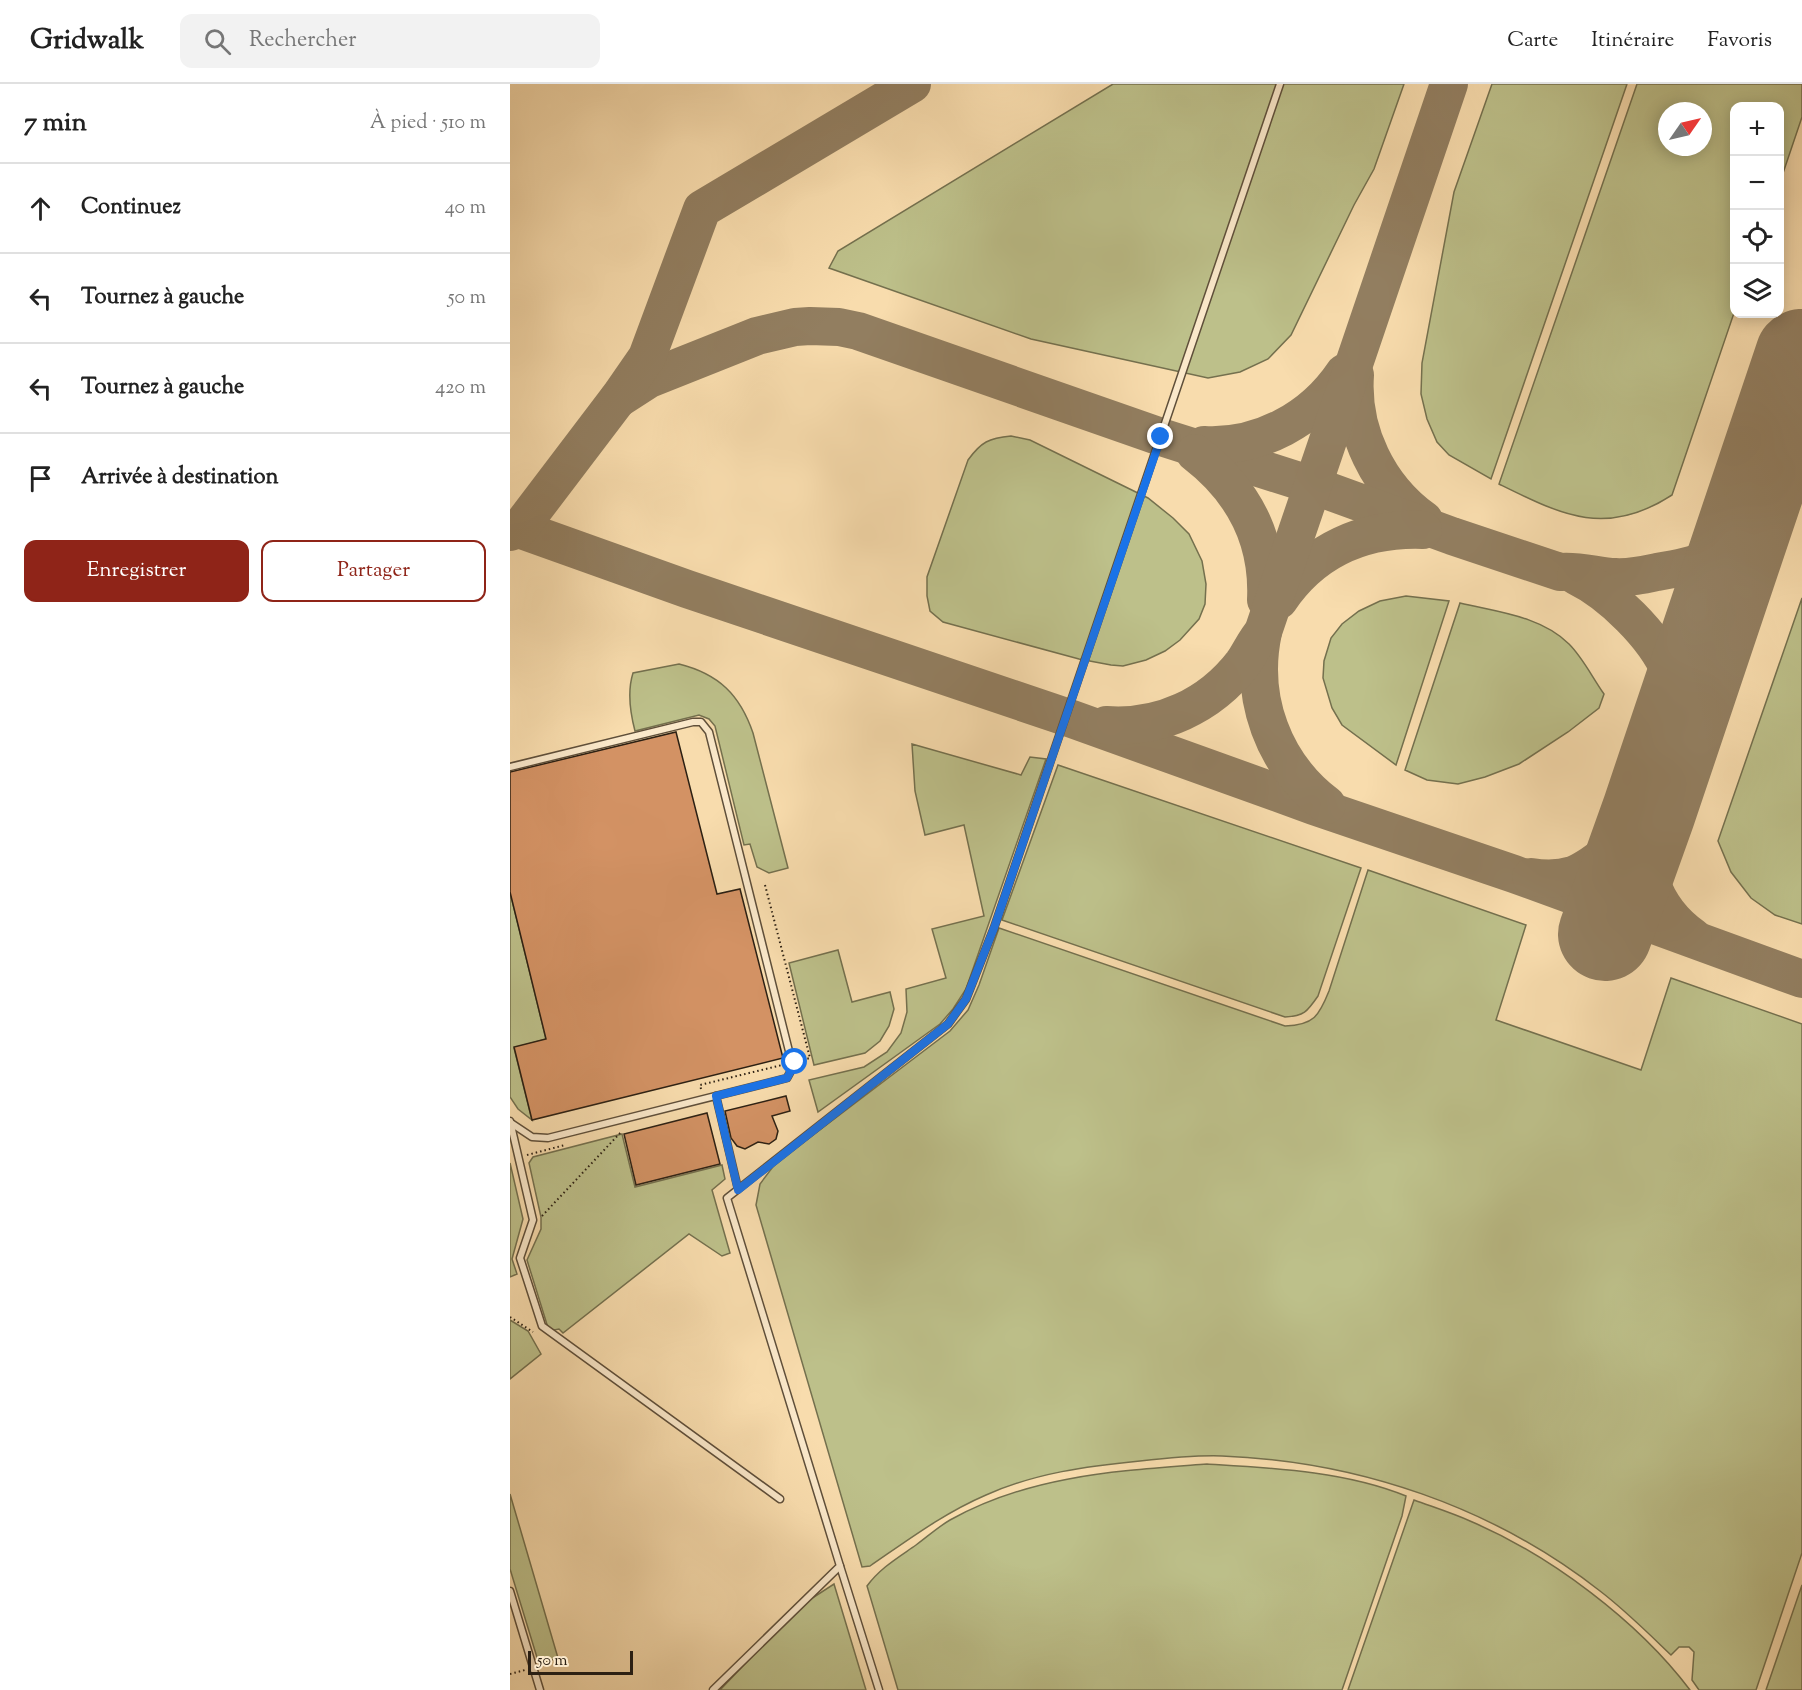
<!DOCTYPE html>
<html lang="fr">
<meta charset="utf-8">
<style>
:root{--surface:#fff;--page:#f2f2f2;--text:#222;--muted:#767676;--line:#e0e0e0;--accent:#8f2418}
body{margin:0;font-family:"Sorts Mill Goudy",serif;background:var(--page);color:var(--text)}
.controls{position:absolute;right:18px;top:18px;display:grid;overflow:hidden;border-radius:12px;box-shadow:0 3px 15px #0003}
.controls button{width:54px;height:54px;display:grid;place-items:center;padding:0;border:0;border-bottom:2px solid var(--line);background:var(--surface);color:var(--text);font:30px sans-serif}
.compass{position:absolute;left:1148px;top:18px;width:54px;height:54px;border-radius:50%;background:var(--surface);box-shadow:0 3px 15px #0003;rotate:56deg}
.scale{position:absolute;left:18px;bottom:15px;width:105px;box-sizing:border-box;padding-left:6px;border:3px solid #2c2013;border-top:0;font-size:16px;line-height:21px;white-space:nowrap;color:#2c2013;-webkit-text-stroke:4px #fae8ca;paint-order:stroke}
.stop{position:absolute;width:18px;height:18px;margin:-14px;border:4px solid #1a73e8;border-radius:50%;background:#fff}
.stop.end{background:#1a73e8;border-color:#fff;box-shadow:0 2px 6px #0008}
.list{margin:0;padding:0;list-style:none}
h2{display:flex;justify-content:space-between;align-items:center;height:78px;margin:0;padding:0 24px;font-size:26px}
h2 small{font-size:20px;font-weight:400;color:var(--muted)}
.list li{display:grid;grid-template-columns:39px 1fr auto;gap:18px;align-items:center;box-sizing:border-box;height:90px;padding:0 24px;border-top:2px solid var(--line)}
.list b{display:block;font-size:22px;white-space:nowrap}
.list em{font-size:20px;font-style:normal;color:var(--muted)}
.actions{display:flex;gap:12px;padding:18px 24px}
.actions a{flex:1;padding:14px 0;border:2px solid var(--accent);border-radius:12px;text-align:center;font-size:21px;color:var(--accent)}
.actions .main{background:var(--accent);color:#fff}
.icon{flex:none;width:33px;height:33px;fill:none;stroke:currentColor;stroke-width:2;stroke-linecap:round;stroke-linejoin:round}
.map{position:relative;flex:none;width:1292px;height:1606px;overflow:hidden}
header{display:flex;align-items:center;gap:36px;box-sizing:border-box;height:84px;padding:0 30px;background:var(--surface);border-bottom:2px solid var(--line)}
header strong{font-size:28px}
nav{display:flex;gap:33px;margin-inline-start:auto;font-size:21px}
.search{width:420px;height:54px;background:var(--page);display:flex;align-items:center;gap:15px;box-sizing:border-box;padding:0 21px;border-radius:12px;color:var(--muted);font-size:22px}
main{display:flex}
aside{flex:1;background:var(--surface)}
.map>svg:first-child{display:block}
</style>
<header>
<strong>Gridwalk</strong>
<div class="search"><svg class="icon" aria-label="search" viewBox="0 0 24 24"><circle cx="10" cy="10" r="6"/><path d="M15 15l6 6"/></svg>Rechercher</div>
<nav><a>Carte</a><a>Itinéraire</a><a>Favoris</a></nav>
</header>
<main>
<aside>
<h2>7 min<small>À pied · 510 m</small></h2>
<ul class="list">
<li><svg class="icon" aria-label="ahead" viewBox="0 0 24 24"><path d="M12 20V5M6 11l6-6 6 6"/></svg><div><b>Continuez</b></div><em>40 m</em></li>
<li><svg class="icon" aria-label="left" viewBox="0 0 24 24"><path d="M17 20v-9H6M10 6l-5 5 5 5"/></svg><div><b>Tournez à gauche</b></div><em>50 m</em></li>
<li><svg class="icon" aria-label="left" viewBox="0 0 24 24"><path d="M17 20v-9H6M10 6l-5 5 5 5"/></svg><div><b>Tournez à gauche</b></div><em>420 m</em></li>
<li><svg class="icon" aria-label="arrive" viewBox="0 0 24 24"><path d="M6 21V4h12l-3 4 3 4H6"/></svg><div><b>Arrivée à destination</b></div></li>
</ul>
<div class="actions"><a class="main">Enregistrer</a><a>Partager</a></div>
</aside>
<div class="map">
<svg width="1292" height="1606" viewBox="0 0 1292 1606">
<rect width="100%" height="100%" fill="#f8dcad"/>
<filter id="stains"><feTurbulence type="fractalNoise" baseFrequency=".00333" numOctaves="4"/><feColorMatrix values="0 0 0 0 .2 0 0 0 0 .09 0 0 0 0 .02 0 0 0 .5 -.17"/></filter>
<radialGradient id="worn" r=".72"><stop offset=".6" stop-color="#630" stop-opacity="0"/><stop offset="1" stop-color="#630" stop-opacity=".3"/></radialGradient>
<g fill="#bdc08a" stroke="#74704e" stroke-width="1.5" fill-rule="evenodd">
<path d="M603,0H894L864,85L844,121L781,251L758,275L730,288L698,294L521,255L319,184L328,167Z"/>
<path d="M982,0H1117L981,395L939,371L927,358L917,335L911,310L912,279L944,108Z"/>
<path d="M1127,0H1292V33L1270,98V22H1224V229L1162,411C1096,454 1052,431 989,400ZM1157,27H1193V63H1157Z"/>
<path d="M501,352L520,356L638,414L663,434L679,450L692,477L696,500L695,520L689,535L670,556L655,567L636,576L613,582L601,581L569,575L433,538L420,527L417,512V493L458,376C471,358 479,354 501,352Z"/>
<path d="M896,512L939,517L886,681L832,641L822,624L813,594L814,577L821,554L832,540L849,527L870,517Z"/>
<path d="M1292,514V840L1265,831L1241,814L1221,788L1208,757Z"/>
<path d="M950,519C987,528 1031,532 1059,560C1073,574 1082,593 1094,610L1089,624L1058,648L1009,680L975,693L948,700L917,696L895,686Z"/>
<path d="M169,580C209,590 230,611 243,649L278,784L259,789L247,783L240,760L234,761L205,642L199,635L189,631L125,647C120,628 117,608 123,589Z"/>
<path d="M402,660L511,691L520,673L536,675L456,905L443,925L430,940L308,1028L299,996L354,983L377,968L391,949L397,928L396,905L436,894L422,845L474,832L454,741L415,751L405,707Z"/>
<path d="M548,681L851,784L808,912C797,928 794,932 775,933L492,836Z"/>
<path d="M858,786L1016,841L986,936L1131,986L1161,894L1292,940V1469L1246,1606H1189L1182,1596L1184,1568L1179,1563H1169L1161,1571C1138,1549 1115,1526 1090,1507C983,1423 848,1377 712,1372C685,1371 657,1374 630,1377C578,1382 525,1389 476,1411C434,1429 398,1456 360,1482L352,1483L246,1121L250,1100L265,1080L440,947L458,926L469,901L489,844L775,942C804,941 809,932 819,907Z"/>
<path d="M0,808L36,955L4,964L22,1036L8,1025L0,1013Z"/>
<path d="M328,866L342,918L380,908L384,925L379,942L370,957L355,969L304,981L279,879Z"/>
<path d="M112,1050L125,1103L212,1081L215,1095L202,1106L220,1169L212,1172L179,1150L53,1249L49,1245L39,1247L17,1176L31,1145V1133L19,1079L23,1073Z"/>
<path d="M0,1079L13,1135L2,1175L7,1190L0,1193Z"/>
<path d="M0,1236L18,1247L31,1270L0,1295Z"/>
<path d="M697,1380C762,1384 835,1387 896,1412L892,1432L832,1606H388L357,1502C370,1484 389,1473 406,1461C417,1453 428,1443 440,1436C521,1391 607,1387 697,1380Z"/>
<path d="M0,1410L48,1574L29,1580L0,1485Z"/>
<path d="M904,1416C923,1423 942,1429 960,1437C1040,1471 1128,1537 1180,1606H838Z"/>
<path d="M324,1500L356,1606H210L290,1522Z"/>
<path d="M1292,1501V1606H1256Z"/>
</g>
<g fill="none" stroke-linecap="round" stroke-linejoin="round">
<g stroke="#927e60" stroke-width="38">
<path d="M845,291C841,347 868,403 914,436"/>
<path d="M108,315L139,295L247,252L285,243L300,242L329,243L348,247L651,353L802,401L942,452L1050,488C1068,486 1087,492 1105,493C1119,494 1133,491 1147,488C1187,481 1219,475 1237,433"/>
<path d="M694,361C750,364 803,335 834,289"/>
<path d="M685,369C733,406 759,454 756,516"/>
<path d="M9,445L177,505L562,635L804,722L1004,790L1292,895"/>
<path d="M0,448L9,445L110,312L137,273L192,125L402,0"/>
<path d="M1066,492C1101,509 1145,552 1160,588C1167,606 1168,625 1166,644"/>
<path d="M769,516C803,466 854,444 913,446"/>
<path d="M753,548C739,614 763,680 817,721"/>
<path d="M596,641C650,645 700,622 733,579C740,569 745,557 753,548L939,0"/>
<path d="M1139,727C1126,775 1142,824 1183,853"/>
<path d="M1021,793C1034,795 1050,795 1063,791C1084,783 1128,746 1139,727"/>
</g>
<path stroke="#927e60" stroke-width="94" d="M1095,850L1139,727L1292,272"/>
</g>
<g fill="#d39264" stroke="#2c2013" stroke-width="1.5">
<path d="M166,648L207,810L230,805L273,974L22,1036L4,963L36,955L0,808V688Z"/>
<path d="M276,1012L280,1027L262,1032L268,1047L266,1055L259,1060L248,1058L235,1065L227,1062L221,1054L215,1027Z"/>
<path d="M197,1029L210,1080L126,1101L114,1050Z"/>
</g>
<g fill="none" stroke-linecap="round" stroke-linejoin="round">
<defs>
<g id="lane">
<path d="M0,683L183,638H191L199,648L283,983L277,994L38,1054L22,1053L1,1039"/>
<path d="M206,1012L228,1105"/>
<path d="M0,1037L23,1136L10,1174L32,1242L270,1415"/>
<path d="M330,1482L369,1606"/>
<path d="M0,1507L30,1606"/>
<path d="M203,1606L330,1482L217,1114L438,940L456,915L484,844L770,0"/>
</g>
</defs>
<use href="#lane" stroke="#5f4f3a" stroke-width="9"/>
<g stroke="#2c2013" stroke-width="2" stroke-dasharray="1.5 3" stroke-linecap="butt">
<path d="M255,801L300,974L292,976"/>
<path d="M191,1005L190,1001L272,981"/>
<path d="M17,1071L55,1061"/>
<path d="M32,1132L112,1047"/>
<path d="M0,1233L23,1248"/>
<path d="M0,1590L15,1586"/>
</g>
<use href="#lane" stroke="#fae8ca" stroke-width="6"/>
</g>
<g fill="none" stroke-linecap="round" stroke-linejoin="round">
<path stroke="#1a73e8" stroke-width="8" d="M285,978L281,979L283,983L277,994L206,1012L228,1106L438,940L456,915L484,844L651,353"/>
</g>
<rect width="100%" height="100%" filter="url(#stains)"/>
<rect width="100%" height="100%" fill="url(#worn)"/>
</svg>
<div class="controls">
<button>+</button>
<button>−</button>
<button><svg class="icon" aria-label="locate" viewBox="0 0 24 24"><circle cx="12" cy="12" r="6"/><path d="M12 2v4M12 18v4M2 12h4M18 12h4"/></svg></button>
<button><svg class="icon" aria-label="layers" viewBox="0 0 24 24"><path d="M12 4l9 5-9 5-9-5zM3 14l9 5 9-5"/></svg></button>
</div>
<svg class="compass" viewBox="-18 -18 36 36"><path d="M0-13l5 13h-10z" fill="#e53935"/><path d="M0 13l5-13h-10z" fill="#767676"/></svg>
<div class="scale">50 m</div>
<div class="stop" style="left:285px;top:978px"></div>
<div class="stop end" style="left:651px;top:353px"></div>
</div>
</main>
